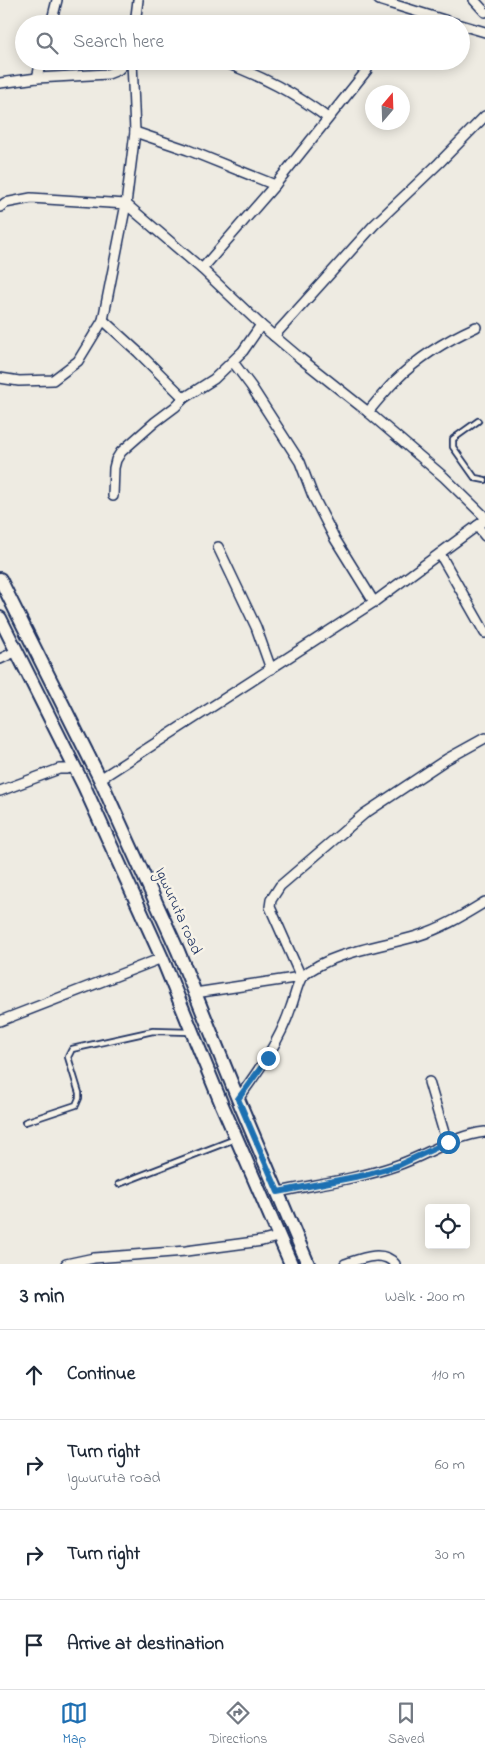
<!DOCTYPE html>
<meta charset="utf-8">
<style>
:root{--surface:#fff;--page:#f6f6f7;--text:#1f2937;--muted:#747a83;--line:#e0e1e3;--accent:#1f6fb2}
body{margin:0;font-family:"Indie Flower",sans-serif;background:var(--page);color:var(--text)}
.controls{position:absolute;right:15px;bottom:15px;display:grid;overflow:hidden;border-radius:5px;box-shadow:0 2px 12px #0003}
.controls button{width:45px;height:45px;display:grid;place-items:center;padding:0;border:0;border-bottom:1px solid var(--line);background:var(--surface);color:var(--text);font:25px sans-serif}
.compass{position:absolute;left:365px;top:85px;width:45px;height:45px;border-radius:50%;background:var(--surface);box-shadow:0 2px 12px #0003;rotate:19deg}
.stop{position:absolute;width:15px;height:15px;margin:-11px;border:4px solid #1f6fb2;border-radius:50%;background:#fff}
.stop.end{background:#1f6fb2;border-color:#fff;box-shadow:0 1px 5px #0008}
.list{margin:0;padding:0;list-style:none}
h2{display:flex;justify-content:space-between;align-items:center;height:65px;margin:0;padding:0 20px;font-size:21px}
h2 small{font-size:16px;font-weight:400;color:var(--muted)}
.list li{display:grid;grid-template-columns:32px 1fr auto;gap:15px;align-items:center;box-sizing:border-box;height:90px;padding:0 20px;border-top:1px solid var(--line)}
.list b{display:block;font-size:19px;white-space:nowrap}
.list p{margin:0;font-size:16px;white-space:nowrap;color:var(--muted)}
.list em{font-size:16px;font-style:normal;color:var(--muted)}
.icon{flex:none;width:28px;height:28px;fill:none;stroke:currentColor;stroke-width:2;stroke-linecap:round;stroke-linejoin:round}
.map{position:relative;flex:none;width:485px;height:1264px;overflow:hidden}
.search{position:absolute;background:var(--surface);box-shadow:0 2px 12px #0003;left:15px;right:15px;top:15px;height:55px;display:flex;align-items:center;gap:12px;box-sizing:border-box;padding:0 18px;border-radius:28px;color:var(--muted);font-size:19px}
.sheet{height:425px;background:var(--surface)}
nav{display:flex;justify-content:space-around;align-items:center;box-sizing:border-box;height:70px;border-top:1px solid var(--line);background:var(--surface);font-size:14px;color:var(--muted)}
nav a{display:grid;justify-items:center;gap:2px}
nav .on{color:var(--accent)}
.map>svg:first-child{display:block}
</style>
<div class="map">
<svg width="485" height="1264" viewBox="0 0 485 1264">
<rect width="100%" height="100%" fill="#eeebe2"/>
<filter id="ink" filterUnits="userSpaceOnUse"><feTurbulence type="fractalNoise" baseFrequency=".02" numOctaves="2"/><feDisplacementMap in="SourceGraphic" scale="10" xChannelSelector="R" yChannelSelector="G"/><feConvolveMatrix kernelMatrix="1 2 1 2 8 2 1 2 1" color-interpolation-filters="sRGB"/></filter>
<g filter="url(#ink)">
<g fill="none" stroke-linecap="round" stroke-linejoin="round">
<defs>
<g id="service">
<path d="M478,421L453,439V447L475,478L485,480"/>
<path d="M25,1122L76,1105L79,1098V1093L68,1057L72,1049L153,1031L191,1032"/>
<path d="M119,1184L235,1139"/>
</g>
<g id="minor">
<path d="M379,0L457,24"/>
<path d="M474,0L485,12"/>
<path d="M51,24L57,0"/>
<path d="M135,24L138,0"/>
<path d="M461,25L485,32"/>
<path d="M221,61C263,77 293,92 328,118"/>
<path d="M37,78L41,61"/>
<path d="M0,83L37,78L108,74L118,70L127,61"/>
<path d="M135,132L188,150L275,185"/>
<path d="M0,207L5,203L31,198L126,204L202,269L261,325L300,358L368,412L444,477L485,517"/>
<path d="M202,269L275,185L367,70"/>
<path d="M103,320L138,352L184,398"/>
<path d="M274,336L374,225L439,163L485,116"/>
<path d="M233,362L251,386L300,462L313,496L335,539L374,602"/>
<path d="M0,378L19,381L53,380L78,361L103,320L126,204L135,132L132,61"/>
<path d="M368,412C377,401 386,390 396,380C419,357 447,340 476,327"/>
<path d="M113,496L114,468L116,460L121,452L155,422L175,407L184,398L214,379L243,351L261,325"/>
<path d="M477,526L485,536"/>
<path d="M218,547L256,627L271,669"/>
<path d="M440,554L485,633"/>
<path d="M0,659L17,651"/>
<path d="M100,779L374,602L485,520"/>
<path d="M0,791L59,769H67L74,767"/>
<path d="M195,993L301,977L270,907L271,900L280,886L364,814L447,759L485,738"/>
<path d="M0,1021L162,958"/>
<path d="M429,1082L447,1143"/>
<path d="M238,1099C259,1070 280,1041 291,1007C294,1000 298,980 303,976C330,952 384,946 417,936C443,928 462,916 485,902"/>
<path d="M278,1192C317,1184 357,1179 395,1166C426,1156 452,1136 485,1132"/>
<path d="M66,1264L94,1258L186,1251L262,1241L278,1237"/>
<path d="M345,1264C360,1259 383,1249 395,1264"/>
</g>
<g id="secondary">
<path d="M0,579L100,779L178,951L238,1099L308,1264"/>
<path d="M0,618L84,786L162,958L222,1105L291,1264"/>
</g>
</defs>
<use href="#service" stroke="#1b2f5e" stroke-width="8"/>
<use href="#minor" stroke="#1b2f5e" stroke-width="12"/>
<use href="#secondary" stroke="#1b2f5e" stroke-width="16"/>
<use href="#service" stroke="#f7f3e8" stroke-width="4.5"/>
<use href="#minor" stroke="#f7f3e8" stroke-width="9"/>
<use href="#secondary" stroke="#f7f3e8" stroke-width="12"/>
</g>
</g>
<g fill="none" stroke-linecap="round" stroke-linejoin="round" filter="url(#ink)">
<path stroke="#1f6fb2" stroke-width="6" d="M268,1058L238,1099L278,1192L365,1175L397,1166L448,1142"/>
</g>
<g text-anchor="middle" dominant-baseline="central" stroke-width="5" stroke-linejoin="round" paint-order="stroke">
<g font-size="16" fill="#1b2f5e" stroke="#f7f3e8">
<text transform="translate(178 911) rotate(66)">Igwuruta road</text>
</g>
</g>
</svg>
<div class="controls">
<button><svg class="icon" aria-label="locate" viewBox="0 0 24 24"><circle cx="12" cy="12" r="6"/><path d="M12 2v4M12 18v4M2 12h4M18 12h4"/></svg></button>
</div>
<svg class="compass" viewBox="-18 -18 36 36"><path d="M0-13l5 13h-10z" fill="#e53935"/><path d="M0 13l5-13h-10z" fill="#747a83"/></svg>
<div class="stop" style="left:448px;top:1142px"></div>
<div class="stop end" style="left:268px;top:1058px"></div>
<div class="search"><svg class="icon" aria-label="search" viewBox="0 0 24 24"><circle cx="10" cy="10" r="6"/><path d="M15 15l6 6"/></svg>Search here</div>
</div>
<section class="sheet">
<h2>3 min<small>Walk · 200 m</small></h2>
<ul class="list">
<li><svg class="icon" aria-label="ahead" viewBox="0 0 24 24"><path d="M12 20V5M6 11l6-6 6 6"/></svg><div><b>Continue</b></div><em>110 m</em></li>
<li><svg class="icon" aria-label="right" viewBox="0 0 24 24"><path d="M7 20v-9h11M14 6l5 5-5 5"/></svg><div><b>Turn right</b><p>Igwuruta road</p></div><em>60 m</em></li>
<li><svg class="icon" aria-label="right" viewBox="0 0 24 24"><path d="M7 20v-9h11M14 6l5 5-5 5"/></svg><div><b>Turn right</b></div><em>30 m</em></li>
<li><svg class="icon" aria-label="arrive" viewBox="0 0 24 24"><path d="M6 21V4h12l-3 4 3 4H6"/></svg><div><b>Arrive at destination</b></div></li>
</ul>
</section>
<nav>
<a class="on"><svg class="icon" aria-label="map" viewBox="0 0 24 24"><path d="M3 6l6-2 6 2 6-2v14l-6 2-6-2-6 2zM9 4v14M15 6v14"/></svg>Map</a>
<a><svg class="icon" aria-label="directions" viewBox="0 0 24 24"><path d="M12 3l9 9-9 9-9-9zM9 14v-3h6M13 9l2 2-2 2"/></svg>Directions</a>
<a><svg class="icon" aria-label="saved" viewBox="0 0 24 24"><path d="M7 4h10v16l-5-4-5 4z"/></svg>Saved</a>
</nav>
